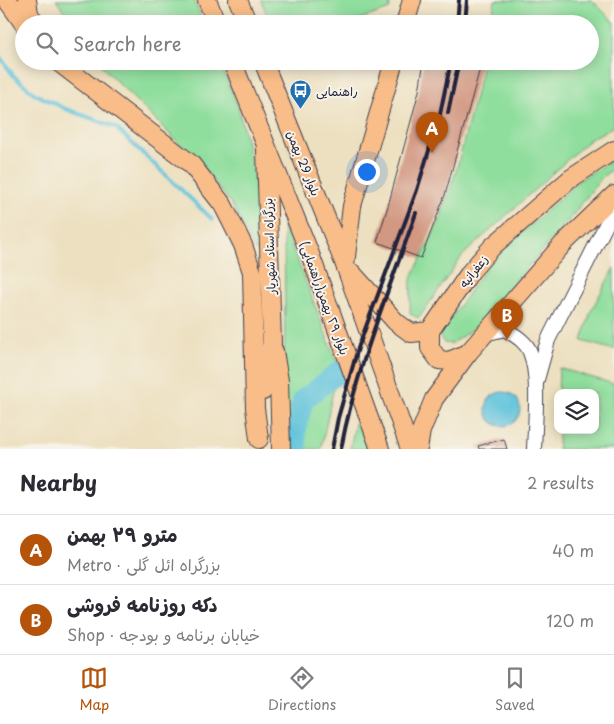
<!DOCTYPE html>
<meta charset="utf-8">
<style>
:root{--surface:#fff;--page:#f7f7f7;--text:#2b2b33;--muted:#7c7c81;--line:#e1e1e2;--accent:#b45309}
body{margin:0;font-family:"Playpen Sans","Playpen Sans Arabic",sans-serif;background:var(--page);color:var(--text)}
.controls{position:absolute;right:15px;bottom:15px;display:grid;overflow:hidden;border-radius:10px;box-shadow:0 2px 12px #0003}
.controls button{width:45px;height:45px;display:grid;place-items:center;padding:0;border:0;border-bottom:1px solid var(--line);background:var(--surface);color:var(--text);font:25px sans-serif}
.you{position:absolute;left:366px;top:171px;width:18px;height:18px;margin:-12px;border:4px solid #fff;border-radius:50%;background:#1a73e8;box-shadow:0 0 0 8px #1a73e833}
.badge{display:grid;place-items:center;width:32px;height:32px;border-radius:50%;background:var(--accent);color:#fff;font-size:16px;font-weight:700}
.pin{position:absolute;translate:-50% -41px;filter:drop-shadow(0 1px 2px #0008)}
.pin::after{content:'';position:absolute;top:26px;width:18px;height:15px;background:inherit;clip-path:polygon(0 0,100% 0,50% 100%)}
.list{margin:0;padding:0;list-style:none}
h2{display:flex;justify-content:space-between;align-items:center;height:65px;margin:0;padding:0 20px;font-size:21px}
h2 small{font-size:16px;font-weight:400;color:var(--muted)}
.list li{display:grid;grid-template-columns:32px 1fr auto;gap:15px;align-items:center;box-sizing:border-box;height:70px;padding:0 20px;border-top:1px solid var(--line)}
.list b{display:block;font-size:19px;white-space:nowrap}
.list p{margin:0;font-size:16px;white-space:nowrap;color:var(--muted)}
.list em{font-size:16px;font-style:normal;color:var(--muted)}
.icon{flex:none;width:28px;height:28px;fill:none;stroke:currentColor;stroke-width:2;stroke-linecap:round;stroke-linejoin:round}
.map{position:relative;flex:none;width:614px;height:449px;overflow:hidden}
.search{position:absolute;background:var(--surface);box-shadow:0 2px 12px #0003;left:15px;right:15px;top:15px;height:55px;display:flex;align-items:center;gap:12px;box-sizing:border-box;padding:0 18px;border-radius:28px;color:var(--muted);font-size:19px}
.sheet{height:205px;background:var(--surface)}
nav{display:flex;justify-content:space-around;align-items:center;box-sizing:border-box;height:70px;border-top:1px solid var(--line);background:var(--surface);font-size:14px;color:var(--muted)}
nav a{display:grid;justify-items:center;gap:2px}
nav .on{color:var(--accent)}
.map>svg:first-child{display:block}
</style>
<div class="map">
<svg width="614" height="449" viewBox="0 0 614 449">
<rect width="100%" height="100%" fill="#f7f3e8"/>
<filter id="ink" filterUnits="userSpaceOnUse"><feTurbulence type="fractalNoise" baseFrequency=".02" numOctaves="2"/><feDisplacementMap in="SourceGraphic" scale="10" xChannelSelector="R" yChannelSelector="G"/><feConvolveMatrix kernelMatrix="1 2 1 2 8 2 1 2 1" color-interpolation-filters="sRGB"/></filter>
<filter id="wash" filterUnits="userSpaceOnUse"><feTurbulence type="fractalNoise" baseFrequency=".0096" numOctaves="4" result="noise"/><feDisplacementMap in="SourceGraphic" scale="20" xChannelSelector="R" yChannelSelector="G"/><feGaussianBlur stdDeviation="1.12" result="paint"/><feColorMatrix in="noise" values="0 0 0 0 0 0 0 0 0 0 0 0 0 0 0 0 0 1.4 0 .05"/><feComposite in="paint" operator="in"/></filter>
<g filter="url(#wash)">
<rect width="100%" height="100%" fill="#ede0c0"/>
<g fill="#8fde9d" stroke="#58806c">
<path d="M56,0H194L204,24H73Z"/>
<path d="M261,0H389L390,9L346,24H271Z"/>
<path d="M495,0H592L614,22V126L589,140L462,256L419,318L410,314L411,279L439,222L456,171L484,61H590V24H491Z"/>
<path d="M99,61H219L238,107L253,168L262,250L255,251L231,203L198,162L107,72Z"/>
<path d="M614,159V168L602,177L572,216L477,326L451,344L444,343L439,335L491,261L581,179Z"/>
<path d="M283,223L341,373L333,391L321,449H284C283,374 287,298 283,223Z"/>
<path d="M614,268V350L582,341L591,311Z"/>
<path d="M559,368L614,384V449H558V430H595V393H558Z"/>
<path d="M356,419L364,431L370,449H350Z"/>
</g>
<circle fill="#5ec3db" stroke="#40728b" cx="503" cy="409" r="17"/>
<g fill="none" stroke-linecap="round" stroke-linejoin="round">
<path stroke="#5ec3db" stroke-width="4" d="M0,57L13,75L35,94L66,109L115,127L212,219"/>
<path stroke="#5ec3db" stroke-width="21" d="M297,449L295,435L303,400L343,369"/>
</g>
<g id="blocks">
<g fill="#d29882">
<path d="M424,61H482L445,195L421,258L377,242L388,206L419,91Z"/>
<path d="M504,439L507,449H479L478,446Z"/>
</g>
</g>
</g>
<g filter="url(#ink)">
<use href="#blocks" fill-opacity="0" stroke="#403e4f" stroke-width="1"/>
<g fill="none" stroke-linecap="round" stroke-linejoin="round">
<defs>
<g id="tertiary">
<path d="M484,334L505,329C514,335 526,341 530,352C540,377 535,422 534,449"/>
<path d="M536,383L548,340L614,209"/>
</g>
<g id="primary">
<path d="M207,0L217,24"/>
<path d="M238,0L248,24"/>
<path d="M232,61L310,254L380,449"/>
<path d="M263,61L345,265L410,449"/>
<path d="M352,273L396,322L411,333L430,331L471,271L493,246L570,179L614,150"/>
<path d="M430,331V348L439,360L449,361L468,353"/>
<path d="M418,449L421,431L434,399L468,353L563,244L614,195"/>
</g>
<g id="trunk">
<path d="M7,0L24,24"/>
<path d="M27,0L29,14L36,24"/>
<path d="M405,24L412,0"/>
<path d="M57,61L191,164L223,205L243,245L252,272L255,408L259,439"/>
<path d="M345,265L352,206L394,61"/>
<path d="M274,351L279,381L281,449"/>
<path d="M263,391L264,379L272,343L266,149"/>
</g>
</defs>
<use href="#tertiary" stroke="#403e4f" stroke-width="16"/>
<use href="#primary" stroke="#403e4f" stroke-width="20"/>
<use href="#trunk" stroke="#403e4f" stroke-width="20"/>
<use href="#tertiary" stroke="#fff" stroke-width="14"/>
<use href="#primary" stroke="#f8bd88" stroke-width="18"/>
<use href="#trunk" stroke="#f8bd88" stroke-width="18"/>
<g stroke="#22223b" stroke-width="4">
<path d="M457,24L459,0"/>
<path d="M465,24L467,0"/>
<path d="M448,113L459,61"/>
<path d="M332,449L338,418L358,348L417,190L440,114L451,61"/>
<path d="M341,449C356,368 389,290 416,213"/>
</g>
</g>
</g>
<defs>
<symbol id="bus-pin" viewBox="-11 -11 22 30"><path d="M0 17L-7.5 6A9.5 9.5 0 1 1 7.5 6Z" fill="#1f6fb2" stroke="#f7f3e8"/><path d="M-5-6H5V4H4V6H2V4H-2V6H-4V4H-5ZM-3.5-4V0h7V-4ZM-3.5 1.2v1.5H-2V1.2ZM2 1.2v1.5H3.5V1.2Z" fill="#fff"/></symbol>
</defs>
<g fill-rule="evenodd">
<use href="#bus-pin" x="288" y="78" width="25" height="34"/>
</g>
<g text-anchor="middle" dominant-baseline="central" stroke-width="4" stroke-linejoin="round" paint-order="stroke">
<g font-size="12" fill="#22223b" stroke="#f7f3e8" text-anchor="start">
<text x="316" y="91">راهنمایی</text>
</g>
<g font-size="12" fill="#22223b" stroke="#f7f3e8">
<text transform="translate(304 163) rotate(68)">بلوار 29 بهمن</text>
<text transform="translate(269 246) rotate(-92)">بزرگراه استاد شهریار</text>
<text transform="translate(473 271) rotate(-52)">زعفرانیه</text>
<text transform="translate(325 298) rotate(70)">بلوار ٢٩ بهمن(راهنمایی)</text>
</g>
</g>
</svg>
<div class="controls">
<button><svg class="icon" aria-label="layers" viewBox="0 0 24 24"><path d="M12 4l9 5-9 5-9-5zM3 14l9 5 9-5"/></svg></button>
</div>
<div class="you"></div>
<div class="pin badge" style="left:432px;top:153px">A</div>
<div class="pin badge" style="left:507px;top:340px">B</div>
<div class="search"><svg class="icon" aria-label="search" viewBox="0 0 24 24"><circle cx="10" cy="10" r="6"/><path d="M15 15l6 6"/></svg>Search here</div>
</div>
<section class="sheet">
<h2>Nearby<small>2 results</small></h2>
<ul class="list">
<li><span class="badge">A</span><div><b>مترو ۲۹ بهمن</b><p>Metro · بزرگراه ائل گلی</p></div><em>40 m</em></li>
<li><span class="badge">B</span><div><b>دکه روزنامه فروشی</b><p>Shop · خیابان برنامه و بودجه</p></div><em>120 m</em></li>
</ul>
</section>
<nav>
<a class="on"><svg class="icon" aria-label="map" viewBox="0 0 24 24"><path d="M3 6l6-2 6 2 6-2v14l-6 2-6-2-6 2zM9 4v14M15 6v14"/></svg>Map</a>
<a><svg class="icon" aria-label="directions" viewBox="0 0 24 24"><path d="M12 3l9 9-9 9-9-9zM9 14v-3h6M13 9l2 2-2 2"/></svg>Directions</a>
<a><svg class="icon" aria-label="saved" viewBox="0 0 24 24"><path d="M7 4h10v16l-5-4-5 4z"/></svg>Saved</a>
</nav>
